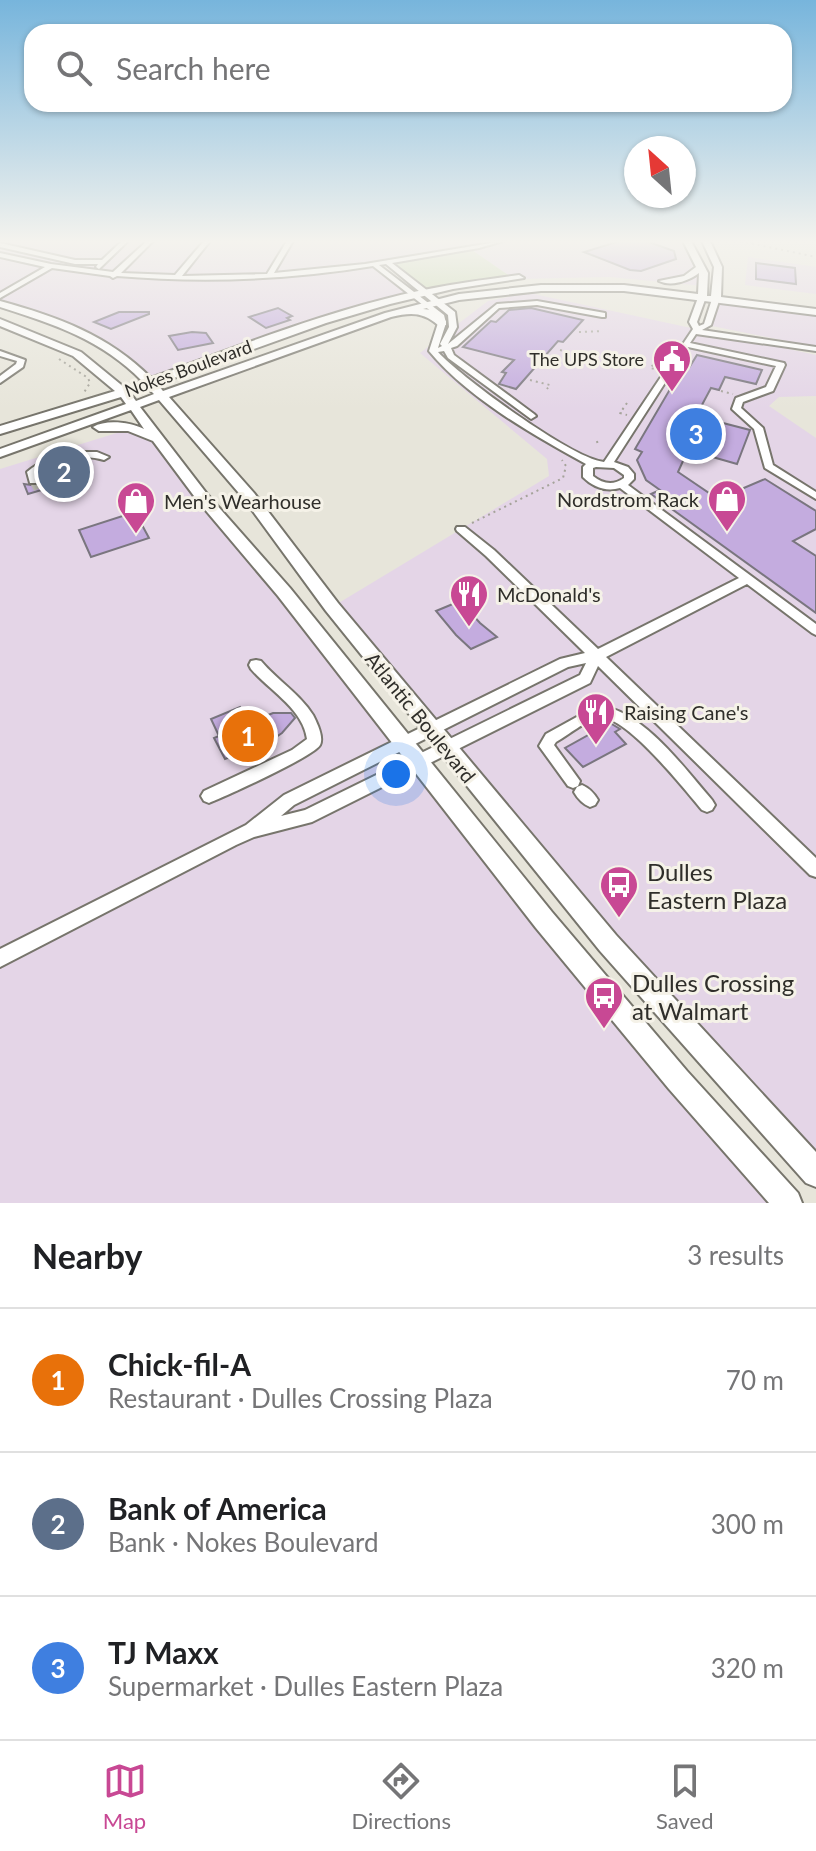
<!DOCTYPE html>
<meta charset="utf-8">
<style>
:root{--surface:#fff;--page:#f6f6f6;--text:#202124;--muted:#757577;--line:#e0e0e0;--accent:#c84894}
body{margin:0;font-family:Lato,sans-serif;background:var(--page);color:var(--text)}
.compass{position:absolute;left:624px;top:136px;width:72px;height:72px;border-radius:50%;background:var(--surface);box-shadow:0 2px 6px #0004;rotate:333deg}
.you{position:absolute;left:396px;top:774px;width:28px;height:28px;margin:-20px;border:6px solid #fff;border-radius:50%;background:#1a73e8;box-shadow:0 0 0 12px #1a73e833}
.badge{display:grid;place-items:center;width:52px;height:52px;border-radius:50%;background:var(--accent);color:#fff;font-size:26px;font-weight:700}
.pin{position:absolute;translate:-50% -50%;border:4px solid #fff;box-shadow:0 2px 8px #0006}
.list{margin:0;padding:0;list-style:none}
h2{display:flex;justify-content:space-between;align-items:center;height:104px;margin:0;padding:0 32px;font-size:34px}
h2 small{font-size:26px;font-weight:400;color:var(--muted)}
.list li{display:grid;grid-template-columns:52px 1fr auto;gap:24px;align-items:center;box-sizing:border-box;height:144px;padding:0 32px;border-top:2px solid var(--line)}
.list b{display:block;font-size:30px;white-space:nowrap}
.list p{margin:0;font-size:26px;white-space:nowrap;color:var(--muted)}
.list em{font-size:26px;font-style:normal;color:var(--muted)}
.icon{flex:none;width:44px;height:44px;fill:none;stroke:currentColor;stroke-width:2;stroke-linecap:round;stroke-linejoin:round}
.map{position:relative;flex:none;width:816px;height:1203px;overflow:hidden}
.search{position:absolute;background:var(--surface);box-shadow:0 2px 6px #0004;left:24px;right:24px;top:24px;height:88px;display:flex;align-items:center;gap:20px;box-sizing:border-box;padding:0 28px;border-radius:24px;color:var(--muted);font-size:30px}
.sheet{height:536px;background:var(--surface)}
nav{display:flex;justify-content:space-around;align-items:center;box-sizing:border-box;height:112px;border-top:2px solid var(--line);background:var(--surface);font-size:22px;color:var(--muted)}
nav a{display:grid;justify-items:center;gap:4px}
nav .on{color:var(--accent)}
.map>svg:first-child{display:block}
</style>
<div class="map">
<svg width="816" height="1203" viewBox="0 0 816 1203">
<rect width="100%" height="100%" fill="#e7e5da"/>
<g fill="#e4d5e7">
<path d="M0,241H687L704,286L610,277L514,279L469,248L376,265L412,295L150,383L98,341L0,304Z"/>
<path d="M748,257L816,267V294L745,285Z"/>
<path d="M529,293L816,355V396L779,397L769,406L816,438V1173L332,607L549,476L547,459L420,353L488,301Z"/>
<path d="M716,298L816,312V347L707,325Z"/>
<path d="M146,424L788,1203H0V469Z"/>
</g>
<path fill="#c8d9af" d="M469,248L514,279L425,292L388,263Z"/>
<g fill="#c4acdf" stroke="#7a767f" stroke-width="2">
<path d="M620,241H646L674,251L676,259L641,271L630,270L584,252Z"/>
<path d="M756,263L795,268L796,284L756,279Z"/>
<path d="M278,308L292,316L287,318L290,320L266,328L249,317Z"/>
<path d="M531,308L583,320L563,342L558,341L516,389L499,384L506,373L502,372L514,360L463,347L491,321L496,322L509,310Z"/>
<path d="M119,312H149V314L111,329L94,322Z"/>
<path d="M192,332L206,333L213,343L178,350L169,336Z"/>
<path d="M697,355L762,370L756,384L725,377L719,390L711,388L696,416L750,430L737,464L688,450L678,472L718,499L765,479L816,511V529L793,541L816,556V613L651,494L660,490L646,480L637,460L642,452L635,449L683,367L689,368Z"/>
<path d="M80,462L89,476L28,494L24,484L38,486L41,478L52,473L50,471Z"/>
<path d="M135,512L149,538L91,557L79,530Z"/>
<path d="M460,601L480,623L497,637L471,649L456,635L436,611Z"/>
<path d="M240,707L248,723L273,713H291L295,718L282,733L267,743L225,759L214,738L219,736L211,719Z"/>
<path d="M610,723L620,729L615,732L626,744L583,767L565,748Z"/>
</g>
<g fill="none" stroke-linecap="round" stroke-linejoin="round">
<path stroke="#c2c0b7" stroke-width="9" stroke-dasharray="9 5" stroke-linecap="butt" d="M34,481L39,491"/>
<defs>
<g id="minor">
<path d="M122,241H128L99,269L96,267L98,264H75L0,247V243L75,260H102Z"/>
<path d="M147,241H153L121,273L175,275L204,241H210L182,276L267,274L287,241H293L274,273L365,264L503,241L479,248L392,263L455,312L457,327L448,344L497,304L537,301L605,313V317H602L537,305L499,308L457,346L451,348L454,355L534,414L536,416L531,419L448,358L444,351L438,352C462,378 572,459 604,462L693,329L689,322L699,295L706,297L697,322L699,326L704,324L713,296L720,298L711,325L702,330L816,347V351L696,334L690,343L784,363L785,365L773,391L743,402L741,408L763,428L773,465L816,492V499L765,468L754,429L732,409L736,398L766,387L776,366L688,347L614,462L628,467L634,474V479L628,485L816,624V635L812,633L747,584L606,657L816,858V877L810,875L598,666L590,683L312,822L254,837L236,845L0,967V949L246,825L284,795L560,659L585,653L486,556L457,531L456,529L457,527H465L494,550L598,649L739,578L620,488C606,492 593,487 583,477V467L586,464C533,435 468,398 429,351L438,323L437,316L373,266C288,280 202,283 117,276L113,278L110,276L52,268L0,298V293L45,267L0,257V253L51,264L113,272ZM386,264L448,315L449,327L440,344L442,346L438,348L446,323L444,315L379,265ZM596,467L614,468L624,475V478C613,486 603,484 593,476V468ZM586,663L580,675L305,810L281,816L294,805L568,667Z"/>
<path d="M0,351L25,360L23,367L0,383V376L16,364L17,361L0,356Z"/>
<path d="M77,452H97L109,457L104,460C81,453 57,460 37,473L39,481L38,483H30L27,472C41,460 59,455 77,452Z"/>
<path d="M256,660L261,661C277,680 300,694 313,715C317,723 324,737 320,745C313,757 226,796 209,803L204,801L201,796L204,791L292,750L307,739C303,709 270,691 251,669L249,665L251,661Z"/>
<path d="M601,706C644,712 685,769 712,800L715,805L712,810L707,812L702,810C686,791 625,714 600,718C585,720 569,735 556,742L554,745L580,781L578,786L573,788L568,786L539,746L546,734L584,713Z"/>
<path d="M582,785C589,788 594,793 598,800L595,805L590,807C583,804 578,799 574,792L577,787Z"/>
</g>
<path id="major" d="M683,241H691L708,273L707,296H711L714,267L702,241H710L722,267L721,297L816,309V315L624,291H541L459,300L423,309L432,310L446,321V325H438C423,312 411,312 391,317L169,397L254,493L338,603L616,935L816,1152V1187L806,1183L600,951L326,611L244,499L159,400L140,407L207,494L290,588L552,912L687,1071L798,1193L802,1203H769L669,1089L536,928L278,596L197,500L153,441L128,431H99L93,427C106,419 130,422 144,429L131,410L0,457V449L126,404L121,397L0,434V426L115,391L73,356L0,326V319L81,352L125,388L142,381C102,340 54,324 0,307V301C58,317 108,335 151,378C229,350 306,319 385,299C429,287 474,281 519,275L524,278L453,289L390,304L326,323L157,384L163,391L385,313L459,294L541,285H624L698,294L699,273C689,281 671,287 659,281L684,276L696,267ZM147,387L154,394L136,401L130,393Z"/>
</defs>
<use href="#minor" stroke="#77756c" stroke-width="4"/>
<use href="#major" stroke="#77756c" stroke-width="4"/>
<g stroke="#a5a39a" stroke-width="2" stroke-dasharray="2 4" stroke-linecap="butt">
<path d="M740,241L816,257"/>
<path d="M579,332L602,331"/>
<path d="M670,341L665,348L671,350"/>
<path d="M560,350L580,355L577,358"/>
<path d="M59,359L88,378L90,383L83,394"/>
<path d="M653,365L650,368L659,370"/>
<path d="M530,380L550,385L547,389"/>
<path d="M721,391L733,394"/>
<path d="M627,403L620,413L627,415"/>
<path d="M597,441L598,446"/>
<path d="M472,523L563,478L566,466L562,460"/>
</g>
<use href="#minor" fill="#fff" fill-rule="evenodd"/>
<use href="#major" fill="#fff" fill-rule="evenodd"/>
</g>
<linearGradient id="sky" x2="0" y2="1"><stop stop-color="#77b5dc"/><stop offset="0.59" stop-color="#f4f3ee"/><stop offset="1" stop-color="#f4f3ee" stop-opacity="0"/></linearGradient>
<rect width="816" height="409" fill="url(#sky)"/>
<defs>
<symbol id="civic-pin" viewBox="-11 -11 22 30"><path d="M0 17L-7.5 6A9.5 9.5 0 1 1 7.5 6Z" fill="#c84894" stroke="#f5f2e8"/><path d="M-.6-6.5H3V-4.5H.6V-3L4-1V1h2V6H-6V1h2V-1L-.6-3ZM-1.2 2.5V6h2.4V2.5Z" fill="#fff"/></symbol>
<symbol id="shop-pin" viewBox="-11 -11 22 30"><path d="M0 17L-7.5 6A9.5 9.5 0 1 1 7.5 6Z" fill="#c84894" stroke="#f5f2e8"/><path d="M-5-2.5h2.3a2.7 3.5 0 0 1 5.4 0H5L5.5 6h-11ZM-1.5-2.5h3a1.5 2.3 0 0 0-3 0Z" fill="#fff"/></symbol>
<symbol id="restaurant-pin" viewBox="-11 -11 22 30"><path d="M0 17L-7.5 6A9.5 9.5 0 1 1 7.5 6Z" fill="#c84894" stroke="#f5f2e8"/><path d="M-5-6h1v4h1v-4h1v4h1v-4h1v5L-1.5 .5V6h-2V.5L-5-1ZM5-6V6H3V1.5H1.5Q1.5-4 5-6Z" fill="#fff"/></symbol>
<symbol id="bus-pin" viewBox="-11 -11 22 30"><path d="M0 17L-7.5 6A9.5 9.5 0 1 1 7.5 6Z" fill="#c84894" stroke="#f5f2e8"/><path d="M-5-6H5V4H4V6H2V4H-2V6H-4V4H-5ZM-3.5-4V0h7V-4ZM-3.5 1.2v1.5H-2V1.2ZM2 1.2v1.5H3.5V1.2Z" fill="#fff"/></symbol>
</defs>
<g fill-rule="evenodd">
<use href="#civic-pin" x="650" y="337" width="44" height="60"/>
<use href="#shop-pin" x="705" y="477" width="44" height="60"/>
<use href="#shop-pin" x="114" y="479" width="44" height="60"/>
<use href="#restaurant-pin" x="447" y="572" width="44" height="60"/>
<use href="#restaurant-pin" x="574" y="690" width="44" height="60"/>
<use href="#bus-pin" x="597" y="863" width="44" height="60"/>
<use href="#bus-pin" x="582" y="974" width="44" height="60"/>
</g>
<g text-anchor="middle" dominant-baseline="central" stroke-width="6" stroke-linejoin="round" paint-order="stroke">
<g font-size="18" fill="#2f2e2a" stroke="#f5f2e8" text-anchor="end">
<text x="644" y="359">The UPS Store</text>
</g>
<g font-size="18" fill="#2f2e2a" stroke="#f5f2e8">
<text transform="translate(188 368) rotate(-20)">Nokes Boulevard</text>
</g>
<g font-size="20" fill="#2f2e2a" stroke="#f5f2e8" text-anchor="start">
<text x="699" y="499" text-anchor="end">Nordstrom Rack</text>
<text x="164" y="501">Men's Wearhouse</text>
<text x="497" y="594">McDonald's</text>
<text x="624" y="712">Raising Cane's</text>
</g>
<g font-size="20" fill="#2f2e2a" stroke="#f5f2e8">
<text transform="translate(421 717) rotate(51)">Atlantic Boulevard</text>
</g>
<g font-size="24" fill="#2f2e2a" stroke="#f5f2e8" text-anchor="start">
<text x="647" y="871">Dulles<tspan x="647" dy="28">Eastern Plaza</tspan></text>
<text x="632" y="982">Dulles Crossing<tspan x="632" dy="28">at Walmart</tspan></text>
</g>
</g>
</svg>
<svg class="compass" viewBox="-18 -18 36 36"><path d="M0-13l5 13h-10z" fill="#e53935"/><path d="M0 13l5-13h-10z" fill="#757577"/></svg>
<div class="you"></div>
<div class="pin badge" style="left:248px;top:736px;background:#e8710a">1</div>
<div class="pin badge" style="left:64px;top:472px;background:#5c6f8a">2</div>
<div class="pin badge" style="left:696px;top:434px;background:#3f7fe0">3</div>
<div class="search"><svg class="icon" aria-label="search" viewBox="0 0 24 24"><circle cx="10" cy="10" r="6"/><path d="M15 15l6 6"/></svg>Search here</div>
</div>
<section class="sheet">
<h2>Nearby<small>3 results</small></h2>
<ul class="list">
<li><span class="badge" style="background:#e8710a">1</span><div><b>Chick-fil-A</b><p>Restaurant · Dulles Crossing Plaza</p></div><em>70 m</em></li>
<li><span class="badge" style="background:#5c6f8a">2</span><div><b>Bank of America</b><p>Bank · Nokes Boulevard</p></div><em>300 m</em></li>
<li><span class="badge" style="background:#3f7fe0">3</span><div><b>TJ Maxx</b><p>Supermarket · Dulles Eastern Plaza</p></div><em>320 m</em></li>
</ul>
</section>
<nav>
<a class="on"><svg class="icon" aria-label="map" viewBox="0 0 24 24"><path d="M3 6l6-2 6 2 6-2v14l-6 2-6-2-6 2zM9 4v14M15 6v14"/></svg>Map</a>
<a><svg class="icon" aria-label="directions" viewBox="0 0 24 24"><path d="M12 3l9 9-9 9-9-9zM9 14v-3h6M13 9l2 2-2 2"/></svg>Directions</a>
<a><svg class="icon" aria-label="saved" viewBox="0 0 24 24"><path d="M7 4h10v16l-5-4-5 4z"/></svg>Saved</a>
</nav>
